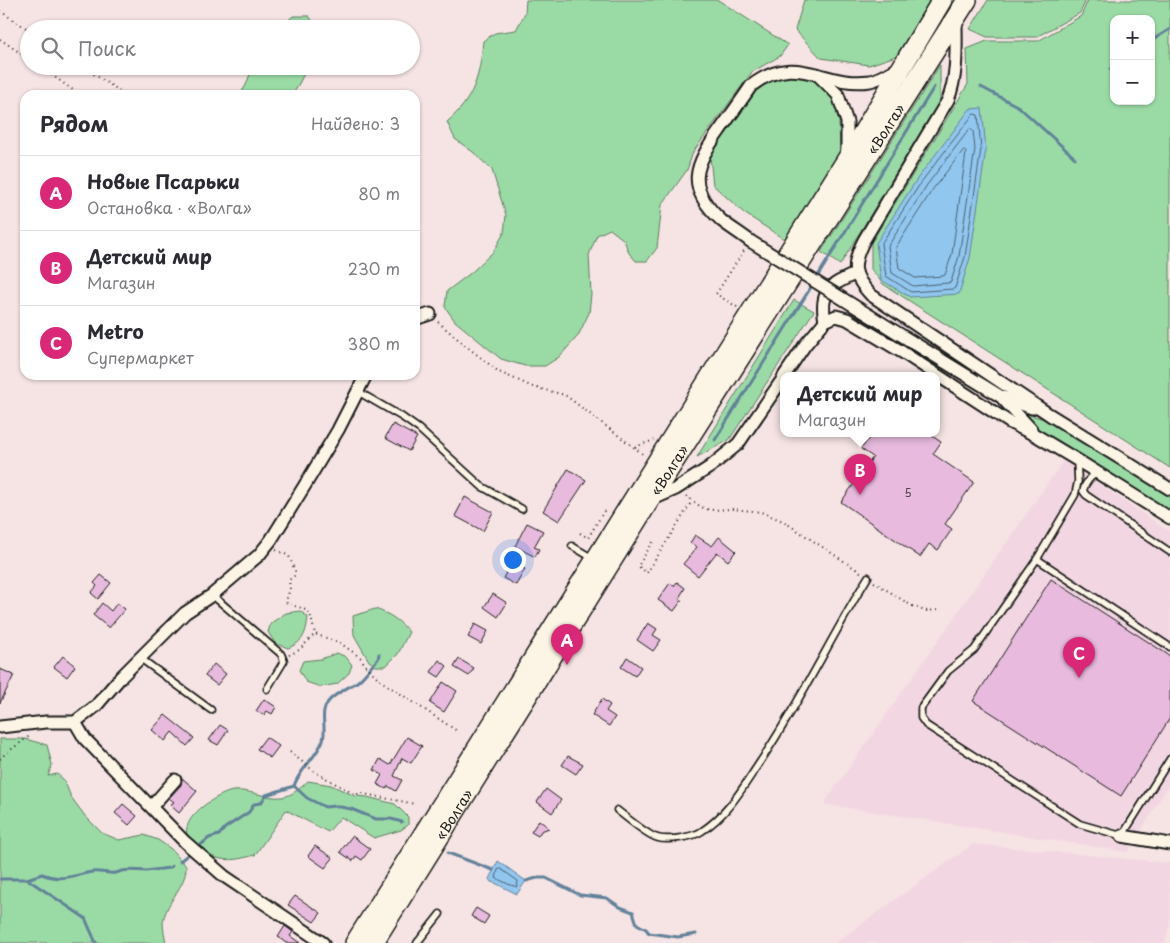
<!DOCTYPE html>
<html lang="ru">
<meta charset="utf-8">
<style>
:root{--surface:#fff;--page:#f2f2f3;--text:#2b2b33;--muted:#7c7c81;--line:#e1e1e2;--accent:#db2777}
body{margin:0;font-family:"Playpen Sans",sans-serif;background:var(--page);color:var(--text)}
.controls{position:absolute;right:15px;top:15px;display:grid;overflow:hidden;border-radius:10px;box-shadow:0 1px 4px #0004}
.controls button{width:45px;height:45px;display:grid;place-items:center;padding:0;border:0;border-bottom:1px solid var(--line);background:var(--surface);color:var(--text);font:25px sans-serif}
.you{position:absolute;left:512px;top:559px;width:18px;height:18px;margin:-12px;border:4px solid #fff;border-radius:50%;background:#1a73e8;box-shadow:0 0 0 8px #1a73e833}
.badge{display:grid;place-items:center;width:32px;height:32px;border-radius:50%;background:var(--accent);color:#fff;font-size:16px;font-weight:700}
.pin{position:absolute;translate:-50% -41px;filter:drop-shadow(0 1px 2px #0008)}
.pin::after{content:'';position:absolute;top:26px;width:18px;height:15px;background:inherit;clip-path:polygon(0 0,100% 0,50% 100%)}
.popup{position:absolute;left:780px;top:372px;width:160px;height:65px;box-sizing:border-box;display:grid;place-content:center;border-radius:10px;background:var(--surface);filter:drop-shadow(0 1px 4px #0005);font-size:16px;white-space:nowrap;color:var(--muted)}
.popup b{font-size:19px;color:var(--text)}
.popup::after{content:'';position:absolute;left:50%;top:100%;margin-left:-10px;border:10px solid transparent;border-top-color:var(--surface)}
.list{margin:0;padding:0;list-style:none}
h2{display:flex;justify-content:space-between;align-items:center;height:65px;margin:0;padding:0 20px;font-size:21px}
h2 small{font-size:16px;font-weight:400;color:var(--muted)}
.list li{display:grid;grid-template-columns:32px 1fr auto;gap:15px;align-items:center;box-sizing:border-box;height:75px;padding:0 20px;border-top:1px solid var(--line)}
.list b{display:block;font-size:19px;white-space:nowrap}
.list p{margin:0;font-size:16px;white-space:nowrap;color:var(--muted)}
.list em{font-size:16px;font-style:normal;color:var(--muted)}
.icon{flex:none;width:28px;height:28px;fill:none;stroke:currentColor;stroke-width:2;stroke-linecap:round;stroke-linejoin:round}
.map{position:relative;flex:none;width:1170px;height:943px;overflow:hidden}
.search{position:absolute;background:var(--surface);box-shadow:0 1px 4px #0004;left:20px;top:20px;width:400px;height:55px;display:flex;align-items:center;gap:12px;box-sizing:border-box;padding:0 18px;border-radius:28px;color:var(--muted);font-size:19px}
.panel{position:absolute;background:var(--surface);box-shadow:0 1px 4px #0004;left:20px;top:90px;width:400px;height:290px;border-radius:15px}
.map>svg:first-child{display:block}
</style>
<div class="map">
<svg width="1170" height="943" viewBox="0 0 1170 943">
<rect width="100%" height="100%" fill="#f6e3e3"/>
<filter id="ink" filterUnits="userSpaceOnUse"><feTurbulence type="fractalNoise" baseFrequency=".02" numOctaves="2"/><feDisplacementMap in="SourceGraphic" scale="10" xChannelSelector="R" yChannelSelector="G"/><feConvolveMatrix kernelMatrix="1 2 1 2 8 2 1 2 1" color-interpolation-filters="sRGB"/></filter>
<g filter="url(#ink)">
<g fill="#f2d7e2">
<path d="M1064,460L1170,532V783L1128,852L824,804Z"/>
<path d="M973,844L1170,863V922L1165,943H835Z"/>
</g>
<g fill="#9adba5" stroke="#5b7c60" fill-rule="evenodd">
<path d="M526,0H718L788,45L780,56L752,72L693,152L687,170L662,205L657,248L647,261H636L629,253L624,240L610,229L597,235L589,255L591,294L589,313L578,336L559,357L545,366H525L501,359L455,321L445,307L447,291L472,272L493,252L504,233L506,215L492,170L473,152L455,139L447,122C474,99 480,76 483,41L495,33L516,30L525,13Z"/>
<path d="M804,0H931L896,56L869,65L821,58L795,30Z"/>
<path d="M988,0H1086L1080,13L1036,37H987L970,29Z"/>
<path d="M1088,0H1170V468L883,284L871,269V243L968,84L967,49L987,41H1038L1081,16ZM1114,19H1151V101H1114Z"/>
<path d="M293,16H309L318,29H279Z"/>
<path d="M940,65V100L840,265L821,252Z"/>
<path d="M253,66H308L293,95H240L246,85Z"/>
<path d="M785,74L813,78L833,97L839,121L840,156L787,241L744,213L713,185L710,157L753,94L763,84Z"/>
<path d="M794,300L814,311L729,440L697,457Z"/>
<path d="M1027,414L1048,420L1170,495V512L1040,431Z"/>
<path d="M375,609C390,614 399,620 409,632L398,654L386,666H376L369,661L354,635L353,616Z"/>
<path d="M300,611L308,617C306,633 304,642 288,648L275,643L268,632L271,623L286,613Z"/>
<path d="M337,653L346,657L352,665L349,673L337,684L321,687L306,682L299,670L303,661L321,659Z"/>
<path d="M0,739H25L47,745L52,765L48,776L57,774L64,780L71,797L85,816L102,833L119,840L144,835L158,840L171,849L186,866C187,886 165,902 163,923C163,929 165,937 166,943H0Z"/>
<path d="M308,781L331,785L355,796L367,797L395,804L408,817V825L401,830L374,838L341,817L328,832L286,810L255,855C229,862 217,863 194,845C169,825 213,795 233,791C249,789 266,799 282,797C292,796 302,787 308,781Z"/>
</g>
<g fill="#91c6ee" stroke="#62829a">
<path d="M982,108L986,149L970,258L959,294L910,297L881,280L876,243L917,179L970,109Z"/>
<path d="M498,861L526,881L517,894L497,884L491,882L489,879Z"/>
</g>
<g fill="none" stroke-linecap="round" stroke-linejoin="round">
<g stroke="#4b6070" stroke-width="1">
<path d="M974,114L978,115L981,149L965,257L955,288L953,289L911,292L886,276L881,244L922,181Z"/>
<path d="M970,129L973,131L975,149L959,256L951,282L948,283L913,286L892,273L888,246L927,185Z"/>
<path d="M964,150L966,153L952,254L945,275L943,276L915,278L899,268L896,247L933,189Z"/>
<path d="M501,869L518,881L517,887L508,884L496,878L498,870Z"/>
</g>
<g stroke="#62829a" stroke-width="3">
<path d="M1151,41L1170,29"/>
<path d="M1110,69L1114,66"/>
<path d="M981,87L1019,107L1075,158"/>
<path d="M816,279L934,87"/>
<path d="M715,440L813,284"/>
<path d="M379,654L378,659C371,666 365,676 357,682C348,688 335,693 328,702C319,714 327,727 323,740C317,757 298,771 294,786L307,798L325,807L335,806L351,809L376,819H391L402,822"/>
<path d="M197,848L209,838L219,835L225,828L249,812L254,804L261,803L266,795L294,786"/>
<path d="M448,853L493,870"/>
<path d="M180,861L191,852"/>
<path d="M0,879H27L85,918L96,943"/>
<path d="M27,879L42,874C61,882 74,875 92,872C100,871 109,874 115,873C118,873 120,871 122,871C130,869 138,871 146,871C154,870 162,869 169,868L172,866"/>
<path d="M526,881L537,878H546L580,895L607,898L620,907L633,912L637,924L646,929L649,933L678,937L696,934"/>
</g>
</g>
<g fill="#e7bade" stroke="#1c1c1c">
<path d="M393,424L417,437L409,451L385,438Z"/>
<path d="M872,434H929L941,442L933,454L974,482L945,524L952,529L938,550L929,544L920,557L841,502L873,457L861,449Z"/>
<path d="M568,469L586,480L559,521L543,511Z"/>
<path d="M465,497L493,512L483,531L455,516Z"/>
<path d="M527,523L543,531L534,547L539,549L535,557L515,546Z"/>
<path d="M695,535L712,546L719,537L736,551L728,561L717,552L698,576L683,564L697,547L690,543Z"/>
<path d="M512,562L525,569L516,585L503,578Z"/>
<path d="M101,575L111,583L98,599L91,593L97,586L94,583Z"/>
<path d="M1051,579L1170,656V718L1121,796L973,701Z"/>
<path d="M677,582L685,588L679,598L682,600L674,611L658,600L670,583L674,586Z"/>
<path d="M493,594L507,603L498,617L484,607Z"/>
<path d="M102,603L111,611L117,603L125,609L109,628L93,615Z"/>
<path d="M648,623L657,629L653,635L661,640L653,651L637,640Z"/>
<path d="M475,624L488,631L481,644L468,637Z"/>
<path d="M63,656L75,666L67,677L54,667Z"/>
<path d="M627,657L641,667L635,676L621,667Z"/>
<path d="M459,659L474,668L469,676L454,667Z"/>
<path d="M439,660L447,666L439,677L431,672Z"/>
<path d="M214,664L226,674L217,685L205,676Z"/>
<path d="M0,669L14,675L0,703Z"/>
<path d="M443,682L457,691L444,712L430,703Z"/>
<path d="M264,699L276,707L272,714L267,711L264,715L256,711Z"/>
<path d="M602,699L610,705L606,711L615,717L609,726L592,715Z"/>
<path d="M165,715L194,738L187,746L172,732L165,741L152,730Z"/>
<path d="M220,725L228,730L218,745L209,740Z"/>
<path d="M266,737L279,746L270,758L257,749Z"/>
<path d="M407,737L422,746L411,763L402,758L394,776L402,780L396,791L388,786L386,789L377,784L382,775L374,770L380,759L390,765Z"/>
<path d="M568,756L583,764L576,774L562,765Z"/>
<path d="M182,778L197,791L179,813L170,805L174,802L169,798L181,785Z"/>
<path d="M546,789L561,800L552,813L537,802Z"/>
<path d="M123,804L137,816L129,825L115,813Z"/>
<path d="M539,820L549,828L541,831L538,836L531,832Z"/>
<path d="M352,836L370,849L362,860L356,856L353,861L340,852Z"/>
<path d="M315,846L333,858L325,868L308,856Z"/>
<path d="M295,896L321,913L314,922L288,905Z"/>
<path d="M476,908L489,916L484,924L471,916Z"/>
<path d="M285,926L293,932L290,936L300,943H286L278,937Z"/>
</g>
<g fill="none" stroke-linecap="round" stroke-linejoin="round">
<defs>
<g id="service">
<path d="M357,391L402,417L419,429L481,486L522,509"/>
<path d="M1077,460L1078,481L1075,495L1037,559L1170,647"/>
<path d="M1097,473C1090,477 1085,483 1083,491L1086,495L1170,552"/>
<path d="M572,546L594,559"/>
<path d="M1037,559L974,650L948,671L921,708V718L926,725L1080,824L1122,836L1170,759"/>
<path d="M212,595L281,654L284,661L267,689"/>
<path d="M140,658L211,710"/>
<path d="M617,810C626,817 648,836 658,838C668,841 694,837 702,831C727,815 742,789 758,765C799,705 830,639 868,577"/>
<path d="M417,943L440,914"/>
</g>
<g id="minor">
<path d="M956,20C956,47 958,74 948,100L864,240C851,265 852,275 871,295L1050,415L1170,489"/>
<path d="M817,74L838,95L847,122V156"/>
<path d="M750,241C741,234 731,228 722,221C684,187 695,165 720,130C730,116 741,101 751,86C798,50 823,88 870,81C880,79 892,71 901,66"/>
<path d="M415,319L430,314"/>
<path d="M825,321C819,291 830,285 855,274"/>
<path d="M909,340L1000,396L1032,408"/>
<path d="M784,376L805,345L825,321L836,316L847,319L902,352L1009,422L1037,436L1077,460L1170,518"/>
<path d="M1003,399L1031,429"/>
<path d="M651,500L676,489L710,467L738,444L784,377"/>
<path d="M75,722L85,739L185,842L224,876L323,943"/>
<path d="M0,727L46,722H75L96,706L120,678L185,613L212,595L259,555L271,540L305,485L338,430L366,375"/>
<path d="M152,806L175,780"/>
<path d="M1122,836L1170,844"/>
</g>
<g id="trunk">
<path d="M355,943L847,159L942,0"/>
<path id="s1" d="M373,943L649,501L967,0"/>
</g>
</defs>
<use href="#service" stroke="#1c1c1c" stroke-width="9"/>
<use href="#minor" stroke="#1c1c1c" stroke-width="15"/>
<use href="#trunk" stroke="#1c1c1c" stroke-width="22"/>
<g stroke="#1c1c1c" stroke-width="2" stroke-dasharray="1 4" stroke-linecap="butt">
<path d="M0,11L29,30"/>
<path d="M0,39L29,59"/>
<path d="M39,66L80,95"/>
<path d="M81,66L126,95"/>
<path d="M415,297L423,306"/>
<path d="M737,307L716,294L745,249"/>
<path d="M438,322L466,346L499,372L533,387L565,395L644,455"/>
<path d="M635,447L654,440"/>
<path d="M686,496L701,507L710,510L733,509L761,512L783,521L862,573"/>
<path d="M580,533L588,538L604,511"/>
<path d="M653,542L638,566L647,573L692,501"/>
<path d="M276,550L289,556L295,571L294,576L289,580L290,589L286,601L287,604L302,608L310,613L315,634"/>
<path d="M874,582L912,606L925,611L941,610"/>
<path d="M289,655L299,650L315,634L340,643L350,650L361,658L365,665L381,681L457,731"/>
<path d="M290,752L315,772L354,794H364L415,804"/>
<path d="M0,759L5,754L31,735"/>
</g>
<use href="#service" stroke="#fcf5e5" stroke-width="5.5"/>
<use href="#minor" stroke="#fcf5e5" stroke-width="11"/>
<use href="#trunk" stroke="#fcf5e5" stroke-width="19"/>
<defs>
<path id="minor-bridge" d="M750,241L909,340"/>
</defs>
<use href="#minor-bridge" stroke="#1c1c1c" stroke-width="15" stroke-linecap="butt"/>
<use href="#minor-bridge" stroke="#fcf5e5" stroke-width="11"/>
</g>
</g>
<g text-anchor="middle" dominant-baseline="central" stroke-width="4" stroke-linejoin="round" paint-order="stroke">
<g font-size="11" fill="#4f444c">
<text x="908" y="492">5</text>
</g>
<g font-size="14" fill="#1c1c1c" stroke="#fcf5e5">
<text stroke="none"><textPath href="#s1" startOffset="962">«Волга»</textPath></text>
<text stroke="none"><textPath href="#s1" startOffset="558">«Волга»</textPath></text>
<text stroke="none"><textPath href="#s1" startOffset="152">«Волга»</textPath></text>
</g>
</g>
</svg>
<div class="controls">
<button>+</button>
<button>−</button>
</div>
<div class="you"></div>
<div class="pin badge" style="left:567px;top:665px">A</div>
<div class="pin badge" style="left:860px;top:495px">B</div>
<div class="popup"><b>Детский мир</b>Магазин</div>
<div class="pin badge" style="left:1079px;top:678px">C</div>
<div class="search"><svg class="icon" aria-label="search" viewBox="0 0 24 24"><circle cx="10" cy="10" r="6"/><path d="M15 15l6 6"/></svg>Поиск</div>
<section class="panel">
<h2>Рядом<small>Найдено: 3</small></h2>
<ul class="list">
<li><span class="badge">A</span><div><b>Новые Псарьки</b><p>Остановка · «Волга»</p></div><em>80 m</em></li>
<li><span class="badge">B</span><div><b>Детский мир</b><p>Магазин</p></div><em>230 m</em></li>
<li><span class="badge">C</span><div><b>Metro</b><p>Супермаркет</p></div><em>380 m</em></li>
</ul>
</section>
</div>
